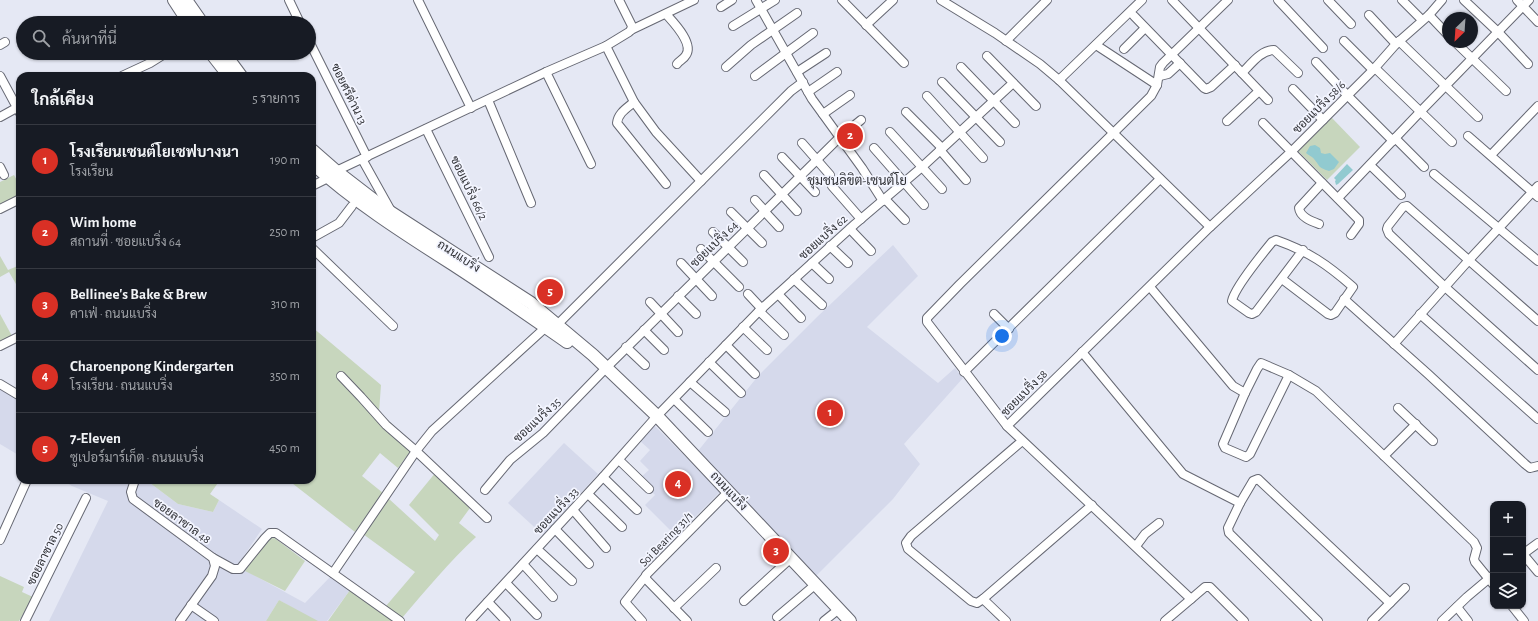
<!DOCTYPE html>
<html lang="th">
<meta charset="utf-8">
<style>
:root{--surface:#171b24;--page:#242831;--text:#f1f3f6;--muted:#9ea1a6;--line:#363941;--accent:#d93025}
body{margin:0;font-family:"Alegreya Sans",Sarabun,sans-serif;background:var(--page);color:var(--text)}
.controls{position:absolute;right:12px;bottom:12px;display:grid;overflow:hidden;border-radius:8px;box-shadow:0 1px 3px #0004}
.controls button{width:36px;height:36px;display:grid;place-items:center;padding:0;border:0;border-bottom:1px solid var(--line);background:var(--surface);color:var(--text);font:20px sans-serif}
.compass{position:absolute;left:1442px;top:12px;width:36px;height:36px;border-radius:50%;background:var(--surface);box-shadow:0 1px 3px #0004;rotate:205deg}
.you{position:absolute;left:1002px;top:336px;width:14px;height:14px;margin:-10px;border:3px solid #fff;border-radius:50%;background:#1a73e8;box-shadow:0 0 0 6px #1a73e833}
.badge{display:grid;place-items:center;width:26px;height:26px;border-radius:50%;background:var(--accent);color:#fff;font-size:13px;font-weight:700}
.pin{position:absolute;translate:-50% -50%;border:2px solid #fff;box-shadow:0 1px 4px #0006}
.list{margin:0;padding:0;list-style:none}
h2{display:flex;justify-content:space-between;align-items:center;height:52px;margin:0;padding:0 16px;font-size:17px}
h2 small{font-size:13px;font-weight:400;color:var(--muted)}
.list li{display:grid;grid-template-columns:26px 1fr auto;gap:12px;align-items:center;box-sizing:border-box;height:72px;padding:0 16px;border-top:1px solid var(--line)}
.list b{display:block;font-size:15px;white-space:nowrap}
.list p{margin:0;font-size:13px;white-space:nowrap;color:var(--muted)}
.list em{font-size:13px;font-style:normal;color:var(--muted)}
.icon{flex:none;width:22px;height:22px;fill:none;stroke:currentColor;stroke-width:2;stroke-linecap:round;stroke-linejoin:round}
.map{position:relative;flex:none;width:1538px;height:621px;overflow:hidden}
.search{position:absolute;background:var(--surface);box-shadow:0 1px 3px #0004;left:16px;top:16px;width:300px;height:44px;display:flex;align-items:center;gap:10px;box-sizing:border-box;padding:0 14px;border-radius:22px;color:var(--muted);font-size:15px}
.panel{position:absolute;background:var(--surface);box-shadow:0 1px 3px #0004;left:16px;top:72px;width:300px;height:412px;border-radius:12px}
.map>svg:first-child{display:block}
</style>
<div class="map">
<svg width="1538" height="621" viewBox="0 0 1538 621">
<rect width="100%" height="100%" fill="#e5e8f4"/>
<g fill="#d5d9eb">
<path d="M893,245L918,276L867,327L938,383L955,368L963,378L904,444L920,464L893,499L815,577L698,451L758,376L817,317Z"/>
<path d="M0,381L19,391L20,390V456L0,444Z"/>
<path d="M654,425L720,492L676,536L645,505L655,495L639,479L649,470L640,461L650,450L639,440Z"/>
<path d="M564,443L598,474L543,535L508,503Z"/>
<path d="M62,480H146L178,504L213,512L219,500L262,529L237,566L305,603L330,577L350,590L327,621H315L279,600L266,621H49L108,501L72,486Z"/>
</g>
<g fill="#c7d6bd">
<path d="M1331,117L1360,147L1327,180L1298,151Z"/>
<path d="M14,175L20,186V196L0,206V182Z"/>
<path d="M0,256L8,270L20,265V291L9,272L0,277Z"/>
<path d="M0,314L12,336L0,342Z"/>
<path d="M312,327L381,385L379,412L415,445L398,468L380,453L362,476L383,493L355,532L288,480H312Z"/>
<path d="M436,472L470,508L459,523L476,537C449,562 426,590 402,618L386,606L415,572L363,534L388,498L435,541L439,535L409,505Z"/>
<path d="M146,480H220L210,494L219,500L213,512L178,504Z"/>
<path d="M272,536L305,561L285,591L245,571L267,538Z"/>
<path d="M0,576L24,587L22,592L33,597L19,621H0Z"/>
<path d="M350,590L394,621H328Z"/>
<path d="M279,600L318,621H266Z"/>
</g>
<g fill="#91cad0">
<path d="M1315,145L1320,148L1321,153L1325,154L1330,153L1339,162L1334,169L1329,171C1317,167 1321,167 1314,159C1313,157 1308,155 1306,153L1310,146Z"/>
<path d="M1347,164L1353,170L1338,184L1336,185L1335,181L1336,180L1334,178Z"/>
</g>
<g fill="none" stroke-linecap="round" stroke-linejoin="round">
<defs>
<g id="minor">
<path d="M289,0L300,23"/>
<path d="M418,0L471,108"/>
<path d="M619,0L632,26L631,30"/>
<path d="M756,0L812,99L862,168L883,201"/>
<path d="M842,0L904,63"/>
<path d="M941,0L995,33L1040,64L1059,80L1210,227"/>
<path d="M1172,0L1268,100"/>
<path d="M1278,0L1323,48"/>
<path d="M1328,0L1351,24"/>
<path d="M1402,0L1422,20"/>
<path d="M1464,0L1498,32L1528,64"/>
<path d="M1517,0L1538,22"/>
<path d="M721,7L732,0"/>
<path d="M666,14C673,22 694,43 686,55C684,59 679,61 677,64"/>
<path d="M1369,15L1396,44"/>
<path d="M1429,15L1448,35"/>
<path d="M1134,16L1204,88L1206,89L1211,87L1235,65"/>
<path d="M866,25L893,0"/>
<path d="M733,26L775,0"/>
<path d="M309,41L367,157"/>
<path d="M1006,41L1047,0"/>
<path d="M1344,41L1373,70"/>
<path d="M1399,41L1478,117"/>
<path d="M1455,42L1506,91"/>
<path d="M0,45L5,42"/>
<path d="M1096,45L1157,85"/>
<path d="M606,46L634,102L656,132L701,181"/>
<path d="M1124,49L1145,28"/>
<path d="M987,56L1036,106"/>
<path d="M1316,62L1348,96L1393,141"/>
<path d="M726,67L751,45L797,13"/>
<path d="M961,67L1015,123"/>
<path d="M1375,68L1452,142"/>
<path d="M546,72L591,164"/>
<path d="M797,72L826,53"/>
<path d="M1242,73C1251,64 1261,50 1274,50L1298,73"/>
<path d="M0,76L20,113"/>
<path d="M122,76L150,63L166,53"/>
<path d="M755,76L813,33"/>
<path d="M1160,76L1168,74L1180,63"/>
<path d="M1059,80L1142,0"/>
<path d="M942,82L1000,142"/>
<path d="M1293,89L1323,120"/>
<path d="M808,92L837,72"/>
<path d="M927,96L983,158"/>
<path d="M488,100L531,203"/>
<path d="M634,102C627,108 618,113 617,123L666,184"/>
<path d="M906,112L942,148"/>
<path d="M823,114L850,95"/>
<path d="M0,117L20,106"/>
<path d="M1227,121L1259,91"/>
<path d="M1263,123L1359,220V224L1351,235"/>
<path d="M426,129L489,257"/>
<path d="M890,132L942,189"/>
<path d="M1468,136L1538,197"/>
<path d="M1395,138L1424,167"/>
<path d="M802,143L830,175"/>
<path d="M874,148L924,205"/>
<path d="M940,150L966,180"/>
<path d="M1491,155L1538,106"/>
<path d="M782,157L815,192"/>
<path d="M362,159L391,211"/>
<path d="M1370,165L1401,195"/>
<path d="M0,167L4,175"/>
<path d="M336,171L546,72L606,46L629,32L631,30L694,0"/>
<path d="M1434,174L1538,261"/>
<path d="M764,175L797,211"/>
<path d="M312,186L328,178"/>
<path d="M832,186L861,219"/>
<path d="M1338,198L1420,112L1529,0"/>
<path d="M885,199L905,220"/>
<path d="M755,200L765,211"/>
<path d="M0,209L20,199"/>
<path d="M731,212L762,243"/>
<path d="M765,212L779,227"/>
<path d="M1319,224C1311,221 1300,217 1299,208L1322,183"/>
<path d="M850,229L871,251"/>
<path d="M713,232L743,262"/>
<path d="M312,238L339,223L352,206"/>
<path d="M830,246L848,263"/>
<path d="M312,248L393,326"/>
<path d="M701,249L739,287"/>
<path d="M681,263L712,296"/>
<path d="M812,263L829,279"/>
<path d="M794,279L822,305"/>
<path d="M1282,279L1328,314L1331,315L1335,313L1353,287C1328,265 1308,251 1276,240L1272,242C1263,253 1234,289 1232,301L1249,313L1252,314L1256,312L1303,250"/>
<path d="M1150,287L1233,386L1245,393L1257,369L1261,363L1289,375L1316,391L1474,542L1477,548L1474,559L1475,562L1493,584"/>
<path d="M748,294L762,309"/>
<path d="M778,294L801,318"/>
<path d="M678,296L696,314"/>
<path d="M1344,299L1428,374L1525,464L1530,468L1538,466"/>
<path d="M650,302L678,332"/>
<path d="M759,311L784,335"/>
<path d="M994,314L1009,329"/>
<path d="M1420,314L1538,419"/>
<path d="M1538,321L1407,206L1403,207L1388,226L1387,229L1389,234L1445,287L1538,370"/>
<path d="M558,324L791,91L803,82"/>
<path d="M743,327L767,350"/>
<path d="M644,330L664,350"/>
<path d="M1394,344L1469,260L1538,186"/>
<path d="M726,345L755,374"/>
<path d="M0,346L20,336"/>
<path d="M626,347L645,365"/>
<path d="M1082,352L1183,474L1240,503L1253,481L1258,479L1390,603L1405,588"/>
<path d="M709,362L741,393"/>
<path d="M964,372L1160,179"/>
<path d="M341,376L361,397L386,425L416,451L487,518"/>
<path d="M690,382L725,412"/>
<path d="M0,384L20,396"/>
<path d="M1245,393L1223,444L1225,448L1246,457L1250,454L1289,375"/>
<path d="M674,399L708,432"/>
<path d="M1398,408L1433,441"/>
<path d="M1007,426L927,322V318L960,284L1151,96L1157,85L1160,67L1163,63L1228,0"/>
<path d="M1022,441L911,536L906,543L908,549L971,601L977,603L983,599L1092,505"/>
<path d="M1384,456L1416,424"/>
<path d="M619,460L649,489"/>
<path d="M603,477L637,510"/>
<path d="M135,480L131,492L133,499L213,558L215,566L212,576L180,621"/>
<path d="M485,490L510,460L543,433L606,368L840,137L861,120"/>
<path d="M588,494L622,527"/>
<path d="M1240,503L1228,528L1229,533L1318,621"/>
<path d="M573,510L606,548"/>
<path d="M555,529L589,564"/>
<path d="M0,540L27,480"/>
<path d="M1136,546L1145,534L1159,523"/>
<path d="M537,549L572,581"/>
<path d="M1523,554L1538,572"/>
<path d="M1523,554L1538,543"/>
<path d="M213,558L233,569H240L265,538L270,533H276L400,621"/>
<path d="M523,564L553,597"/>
<path d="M333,573L416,451L432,431L546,327"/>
<path d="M506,583L537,615"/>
<path d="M983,599L1006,621"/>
<path d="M1191,599L1205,587H1210L1244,621"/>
<path d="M744,601L791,558"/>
<path d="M488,602L506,621"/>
<path d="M191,605L214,621"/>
<path d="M1512,606L1524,621"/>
<path d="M1457,607L1468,621"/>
<path d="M674,608L716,568"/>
<path d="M777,617L816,584"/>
<path d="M25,621L86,498"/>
<path d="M470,621L603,477L657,416L759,311L855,224L922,167L1013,83"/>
<path d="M642,621L625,602L645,577"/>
<path d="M687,621L646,579V575L729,491"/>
<path d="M824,621L839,609"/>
<path d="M1165,621L1191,599L1007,426L1210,227L1292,151L1373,70L1396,44L1429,15L1442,0"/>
<path d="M1372,621L1390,603"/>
<path d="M1442,621L1467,597L1492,576"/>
</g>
<g id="secondary">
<path d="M174,0L189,23"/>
<path d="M186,0L202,23"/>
<path d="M211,53L229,76"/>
<path d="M224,53L241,76"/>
<path d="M312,150L336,171L384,208L531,303L593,355L657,416L850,621"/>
<path d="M312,163C356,203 407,235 457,267C494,291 531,317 567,342"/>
</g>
</defs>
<use href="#minor" stroke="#666873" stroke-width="10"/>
<use href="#secondary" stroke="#666873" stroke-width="14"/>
<use href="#minor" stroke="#fff" stroke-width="8"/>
<use href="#secondary" stroke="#fff" stroke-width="12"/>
</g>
<g text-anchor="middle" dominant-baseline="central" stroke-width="3.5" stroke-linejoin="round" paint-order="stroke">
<g font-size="12" fill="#313237" stroke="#f3f5ff">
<text transform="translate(349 94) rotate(64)">ซอยศรีด่าน 13</text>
<text transform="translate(1319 107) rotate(-45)">ซอยแบริ่ง 58/6</text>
<text transform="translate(469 188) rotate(64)">ซอยแบริ่ง 66/2</text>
<text transform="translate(823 237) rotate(-42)">ซอยแบริ่ง 62</text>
<text transform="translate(714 244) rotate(-44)">ซอยแบริ่ง 64</text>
<text transform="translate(459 256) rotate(33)">ถนนแบริ่ง</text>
<text transform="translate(1024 393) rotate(-45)">ซอยแบริ่ง 58</text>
<text transform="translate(537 420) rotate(-43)">ซอยแบริ่ง 35</text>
<text transform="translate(729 491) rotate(47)">ถนนแบริ่ง</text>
<text transform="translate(556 511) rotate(-47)">ซอยแบริ่ง 33</text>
<text transform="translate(182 521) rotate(36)">ซอยลาซาล 48</text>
<text transform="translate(666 539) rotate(-46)">Soi Bearing 31/1</text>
<text transform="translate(45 554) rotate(-64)">ซอยลาซาล 50</text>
</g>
<g font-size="13" fill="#313237" stroke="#f3f5ff">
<text x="857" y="181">ชุมชนลิขิต-เซนต์โย</text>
</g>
</g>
</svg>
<div class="controls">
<button>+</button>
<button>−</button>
<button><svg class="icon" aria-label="layers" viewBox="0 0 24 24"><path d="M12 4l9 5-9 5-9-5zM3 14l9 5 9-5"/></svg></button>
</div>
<svg class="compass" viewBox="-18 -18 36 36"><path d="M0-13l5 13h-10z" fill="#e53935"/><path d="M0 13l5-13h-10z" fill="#9ea1a6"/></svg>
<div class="you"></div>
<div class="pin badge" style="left:830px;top:413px">1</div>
<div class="pin badge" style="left:850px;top:136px">2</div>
<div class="pin badge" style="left:776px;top:551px">3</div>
<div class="pin badge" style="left:678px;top:484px">4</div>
<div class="pin badge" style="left:550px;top:292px">5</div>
<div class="search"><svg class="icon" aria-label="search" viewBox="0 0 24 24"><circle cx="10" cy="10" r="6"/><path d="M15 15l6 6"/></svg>ค้นหาที่นี่</div>
<section class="panel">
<h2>ใกล้เคียง<small>5 รายการ</small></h2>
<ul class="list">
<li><span class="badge">1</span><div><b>โรงเรียนเซนต์โยเซฟบางนา</b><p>โรงเรียน</p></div><em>190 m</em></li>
<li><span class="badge">2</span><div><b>Wim home</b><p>สถานที่ · ซอยแบริ่ง 64</p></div><em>250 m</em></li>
<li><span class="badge">3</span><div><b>Bellinee's Bake &amp; Brew</b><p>คาเฟ่ · ถนนแบริ่ง</p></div><em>310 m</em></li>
<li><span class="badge">4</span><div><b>Charoenpong Kindergarten</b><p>โรงเรียน · ถนนแบริ่ง</p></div><em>350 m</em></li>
<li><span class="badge">5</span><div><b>7-Eleven</b><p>ซูเปอร์มาร์เก็ต · ถนนแบริ่ง</p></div><em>450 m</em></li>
</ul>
</section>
</div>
